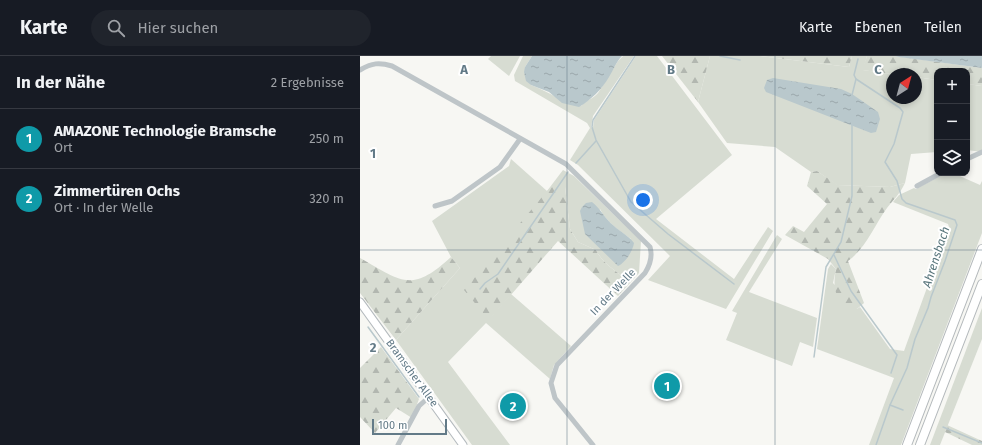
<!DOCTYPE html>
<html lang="de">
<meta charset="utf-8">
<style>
:root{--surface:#171b24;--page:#20242c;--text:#f1f3f6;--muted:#9ea1a6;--line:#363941;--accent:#f53414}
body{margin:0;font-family:"Fira Sans",sans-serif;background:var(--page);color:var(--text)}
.controls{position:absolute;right:12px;top:12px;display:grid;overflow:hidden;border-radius:8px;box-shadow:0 2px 6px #0003}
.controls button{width:36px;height:36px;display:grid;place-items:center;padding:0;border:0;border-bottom:1px solid var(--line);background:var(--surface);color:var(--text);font:20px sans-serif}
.compass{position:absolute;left:526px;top:12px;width:36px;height:36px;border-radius:50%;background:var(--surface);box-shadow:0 2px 6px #0003;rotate:36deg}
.scale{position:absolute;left:12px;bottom:10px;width:75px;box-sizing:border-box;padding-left:4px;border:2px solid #627a87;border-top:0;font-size:11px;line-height:14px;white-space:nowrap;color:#627a87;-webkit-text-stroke:3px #fff;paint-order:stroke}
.you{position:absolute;left:283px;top:144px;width:14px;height:14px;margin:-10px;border:3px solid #fff;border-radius:50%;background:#1a73e8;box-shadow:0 0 0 6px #1a73e833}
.badge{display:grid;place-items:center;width:26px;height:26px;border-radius:50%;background:var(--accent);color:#fff;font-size:13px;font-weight:700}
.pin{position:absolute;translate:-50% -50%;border:2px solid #fff;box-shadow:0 1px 4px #0006}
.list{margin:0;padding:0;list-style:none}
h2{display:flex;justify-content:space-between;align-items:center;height:52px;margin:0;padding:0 16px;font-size:17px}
h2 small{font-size:13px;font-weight:400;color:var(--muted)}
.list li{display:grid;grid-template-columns:26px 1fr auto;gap:12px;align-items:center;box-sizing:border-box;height:60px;padding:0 16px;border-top:1px solid var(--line)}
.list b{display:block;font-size:15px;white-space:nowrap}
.list p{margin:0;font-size:13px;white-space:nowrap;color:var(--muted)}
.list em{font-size:13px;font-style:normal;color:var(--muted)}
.icon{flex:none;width:22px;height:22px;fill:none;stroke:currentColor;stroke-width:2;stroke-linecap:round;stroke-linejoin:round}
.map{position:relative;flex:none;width:622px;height:389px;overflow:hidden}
header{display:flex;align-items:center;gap:24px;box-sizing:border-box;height:56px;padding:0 20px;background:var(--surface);border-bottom:1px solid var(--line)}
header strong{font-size:19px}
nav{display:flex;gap:22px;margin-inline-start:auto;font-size:14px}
.search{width:280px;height:36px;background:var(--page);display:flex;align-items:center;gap:10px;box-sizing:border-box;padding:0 14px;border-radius:22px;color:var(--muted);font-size:15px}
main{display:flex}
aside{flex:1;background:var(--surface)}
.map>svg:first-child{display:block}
</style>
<header>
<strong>Karte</strong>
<div class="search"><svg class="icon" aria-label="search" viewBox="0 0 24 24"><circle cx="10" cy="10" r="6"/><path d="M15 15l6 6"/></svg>Hier suchen</div>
<nav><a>Karte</a><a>Ebenen</a><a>Teilen</a></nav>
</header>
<main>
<aside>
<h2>In der Nähe<small>2 Ergebnisse</small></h2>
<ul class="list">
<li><span class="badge" style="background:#0f9aa8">1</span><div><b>AMAZONE Technologie Bramsche</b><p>Ort</p></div><em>250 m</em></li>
<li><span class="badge" style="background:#0f9aa8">2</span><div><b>Zimmertüren Ochs</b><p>Ort · In der Welle</p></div><em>320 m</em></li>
</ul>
</aside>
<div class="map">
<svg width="622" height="389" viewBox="0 0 622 389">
<defs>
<pattern id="forest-firs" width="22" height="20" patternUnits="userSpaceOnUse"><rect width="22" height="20" fill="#d7dcd2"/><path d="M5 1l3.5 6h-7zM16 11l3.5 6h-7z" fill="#b2b7b0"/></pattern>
<pattern id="water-ripples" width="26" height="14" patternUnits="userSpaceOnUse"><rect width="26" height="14" fill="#b9c8cc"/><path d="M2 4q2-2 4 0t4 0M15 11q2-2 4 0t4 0" fill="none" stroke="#9aa7ab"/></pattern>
</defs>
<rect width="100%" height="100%" fill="#f7f7f3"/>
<g fill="#d7dcd2" fill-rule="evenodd">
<path d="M131,0H160L149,20L128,3Z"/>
<path d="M163,0H172L165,11L171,29C188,35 203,47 221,50C226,44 233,43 238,37L258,5L263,0H274L233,60L231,72L233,71L234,64L276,0H297L372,99L296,163L374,223L408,171L413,175L366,253L288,224L310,200L218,109L210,104L230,72L227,67L155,25L154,19Z"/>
<path d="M350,0H400L489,11L492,0H507L503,14L532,18V42H556V21L577,24V96L551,98L545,127L530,131L477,129L457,115L451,116L415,91L367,87L338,46Z"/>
<path d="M607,28L622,30V96L607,94Z"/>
<path d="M151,103L187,135L203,114L214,120L281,185L279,217L270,227C258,215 244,210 236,194L218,186L210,173L205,131L129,263L151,238L211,290L194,309L190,323L126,267L88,306L150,389H112L36,284L100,212L91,201L72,165L149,110ZM240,153C247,167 259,174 271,183L232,185Z"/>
<path d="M586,117H593L620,129L622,125V177L541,389H509L534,322L457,293L468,213L471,208L476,213L473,227L497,253L500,251L530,293L544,295L589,171L588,168L533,146L539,139L554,132L556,133Z"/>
<path d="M417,179L422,183L389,236L457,262L453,291L440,286L432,310L366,284L377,257L372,255Z"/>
<path d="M622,252V283L580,389H570Z"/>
</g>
<g fill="url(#forest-firs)">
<path d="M302,0H350L338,46Z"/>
<path d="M400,0H492L489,11Z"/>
<path d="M507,0H535L622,12V30L607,28V15H577V24L556,21V18H532L502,14Z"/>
<path d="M457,115L478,129L530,131L545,127C540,138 534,143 527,152C514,170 506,192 488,205L504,247L497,253C475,248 472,233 476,213L468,203L425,179L433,170L444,176L467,148L447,130L451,116Z"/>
<path d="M198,126L205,131L210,173L218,186L236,194C244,210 258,215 270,227L258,240L198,185L129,264L104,234L187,135Z"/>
<path d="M91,201L100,212L36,284L0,237V202C41,225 51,238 91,201Z"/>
<path d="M21,291L59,343L52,362L36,352L15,377L0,361V312Z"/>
<path d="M587,369L622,385V389H612L585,376Z"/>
</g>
<g fill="url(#water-ripples)">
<path d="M172,0H262C256,6 254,13 249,21C242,33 231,44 219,51L202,47L189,36L171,29L166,25L164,16L165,11Z"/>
<path d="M535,0H622V12L539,1Z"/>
<path d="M413,22L481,33L492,38L518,56L520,63L516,76L511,77L406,36L404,32L407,24Z"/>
<path d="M232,146C241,153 245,163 254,170C261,176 269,180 274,187C273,195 265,207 258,210L225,178L220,155L222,151L226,147Z"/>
</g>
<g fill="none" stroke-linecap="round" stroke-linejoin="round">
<g stroke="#b9c8cc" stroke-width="1.5">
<path d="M275,0L233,64L232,71L236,84L271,146L308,178L374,228"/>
<path d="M360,0L380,4"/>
<path d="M498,3L494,19L496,23L540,52L543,56L534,88L525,106L537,125L542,143L546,147L595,164L597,169L585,205L571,241L568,252L555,283L547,312L530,349L516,389"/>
<path d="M492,39L496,23"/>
<path d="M216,107L236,85"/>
<path d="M474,199L491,235L537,299L531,317"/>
<path d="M120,233L125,227L138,218L208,116"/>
<path d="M8,271L59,341"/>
<path d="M454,301L466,211L481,186L492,140V67"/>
<path d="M530,349L543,354"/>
<path d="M583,371L622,387"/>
</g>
<defs>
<path id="major" d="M0,246L103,389"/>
<g id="highway">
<path d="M547,389L622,193"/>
<path d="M560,389L622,228"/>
</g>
</defs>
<use href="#major" stroke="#b4babe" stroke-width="9"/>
<use href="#highway" stroke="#b4b9bc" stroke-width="10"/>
<g stroke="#bec5c8" stroke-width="5">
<path d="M0,14C12,7 19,6 32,10L206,108L290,191C293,201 290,209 285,217L197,309L191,327L195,342L233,389"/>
<path d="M607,103L622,96"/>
<path d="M557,130L581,117"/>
<path d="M75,150L92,145L140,111L160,83"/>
<path d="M38,389L59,350L69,341"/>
</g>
<use href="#major" stroke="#fff" stroke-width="7"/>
<use href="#highway" stroke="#fff" stroke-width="8"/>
</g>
<path fill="none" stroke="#627a87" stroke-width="1" stroke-opacity="0.55" d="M207,0V389M415,0V389M0,194H622"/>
<g text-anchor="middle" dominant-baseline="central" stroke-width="4" stroke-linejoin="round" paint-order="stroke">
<g font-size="11" fill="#627a87" stroke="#fff">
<text transform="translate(253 236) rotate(-46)">In der Welle</text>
<text transform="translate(52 317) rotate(54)">Bramscher Allee</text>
</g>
<g font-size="12" font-style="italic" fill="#59767c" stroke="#fff">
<text transform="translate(576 201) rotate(-72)">Ahrensbach</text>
</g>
</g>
<g font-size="13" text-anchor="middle" font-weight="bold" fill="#627a87" stroke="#fff" stroke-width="4" stroke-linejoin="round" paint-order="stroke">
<text x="104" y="18">A</text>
<text x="311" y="18">B</text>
<text x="518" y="18">C</text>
<text x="13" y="102">1</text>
<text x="13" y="296">2</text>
</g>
</svg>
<div class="controls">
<button>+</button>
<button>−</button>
<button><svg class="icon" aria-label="layers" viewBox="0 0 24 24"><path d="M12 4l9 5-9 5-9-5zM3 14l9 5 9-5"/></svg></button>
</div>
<svg class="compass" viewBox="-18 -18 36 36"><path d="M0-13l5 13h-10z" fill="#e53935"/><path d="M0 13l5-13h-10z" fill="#9ea1a6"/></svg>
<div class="scale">100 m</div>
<div class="you"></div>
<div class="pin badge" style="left:307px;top:330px;background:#0f9aa8">1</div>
<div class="pin badge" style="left:153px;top:350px;background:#0f9aa8">2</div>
</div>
</main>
